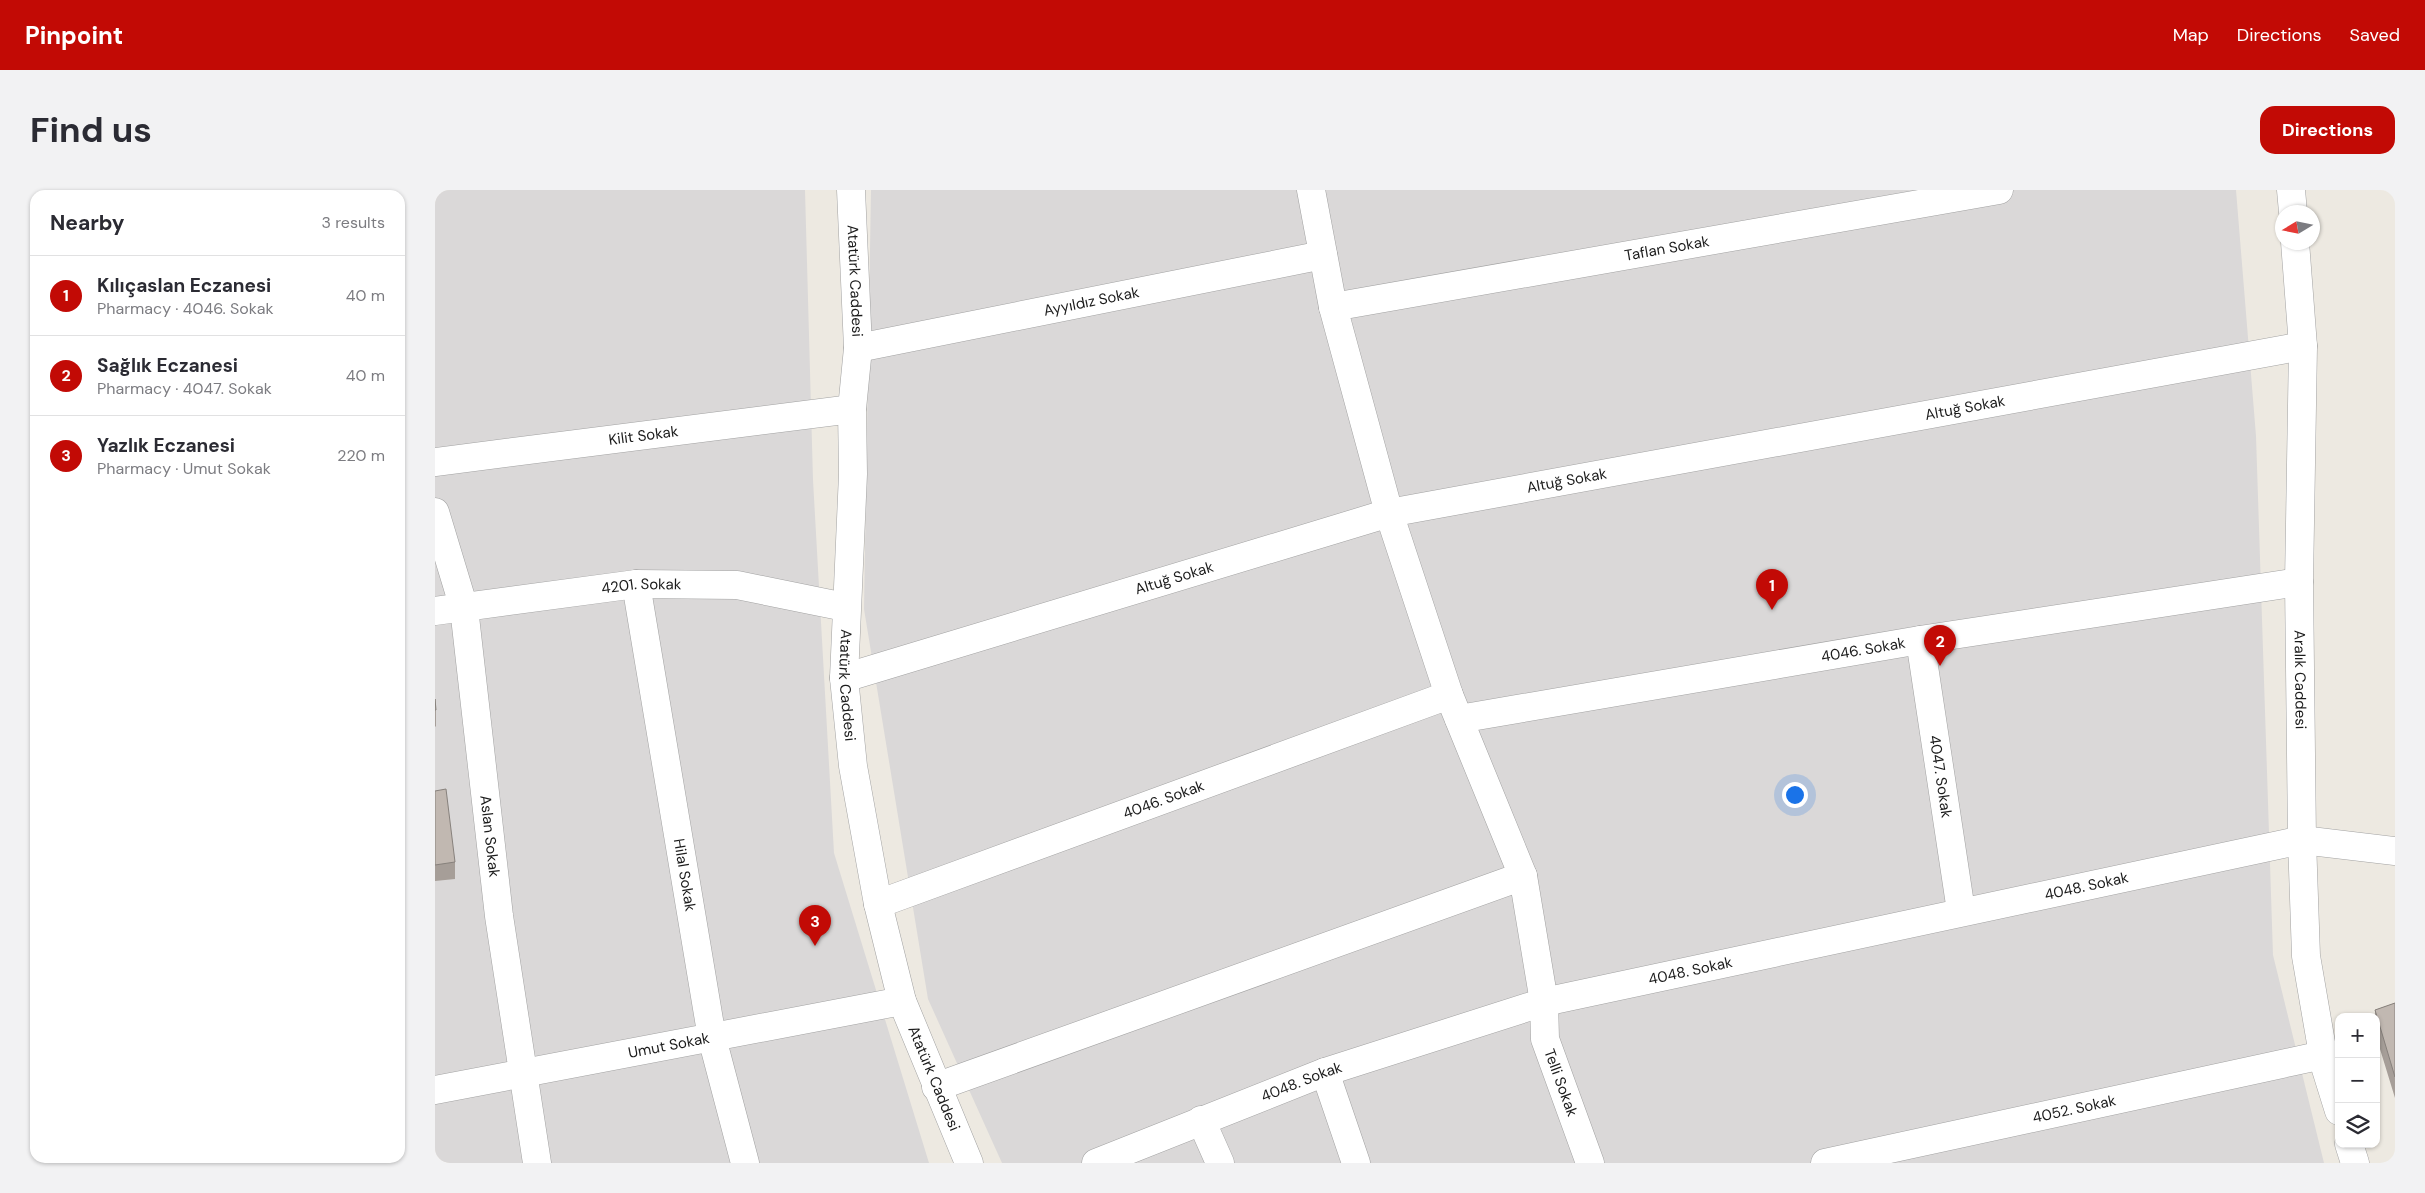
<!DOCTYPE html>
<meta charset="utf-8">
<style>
:root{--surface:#fff;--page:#f2f2f3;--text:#2b2b33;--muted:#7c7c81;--line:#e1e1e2;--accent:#c20a05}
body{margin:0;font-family:"DM Sans",sans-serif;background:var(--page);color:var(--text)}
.controls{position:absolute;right:15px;bottom:15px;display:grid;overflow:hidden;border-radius:10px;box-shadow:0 1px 4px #0004}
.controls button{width:45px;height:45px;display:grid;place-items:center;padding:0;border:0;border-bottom:1px solid var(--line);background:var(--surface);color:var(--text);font:25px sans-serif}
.compass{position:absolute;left:1840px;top:15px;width:45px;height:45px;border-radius:50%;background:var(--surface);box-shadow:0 1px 4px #0004;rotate:260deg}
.you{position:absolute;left:1359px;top:604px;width:18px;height:18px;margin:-12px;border:4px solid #fff;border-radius:50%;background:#1a73e8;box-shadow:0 0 0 8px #1a73e833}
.badge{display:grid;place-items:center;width:32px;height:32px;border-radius:50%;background:var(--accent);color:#fff;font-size:16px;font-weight:700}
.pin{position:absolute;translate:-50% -41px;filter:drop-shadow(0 1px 2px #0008)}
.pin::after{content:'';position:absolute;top:26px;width:18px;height:15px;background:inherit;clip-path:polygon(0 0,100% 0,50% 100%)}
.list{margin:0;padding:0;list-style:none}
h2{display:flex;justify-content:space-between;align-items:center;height:65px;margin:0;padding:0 20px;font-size:21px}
h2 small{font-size:16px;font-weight:400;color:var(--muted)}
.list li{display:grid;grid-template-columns:32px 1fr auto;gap:15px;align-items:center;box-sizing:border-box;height:80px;padding:0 20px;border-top:1px solid var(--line)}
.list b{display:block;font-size:19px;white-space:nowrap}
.list p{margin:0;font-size:16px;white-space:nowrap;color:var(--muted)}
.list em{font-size:16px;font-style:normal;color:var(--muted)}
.icon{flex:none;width:28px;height:28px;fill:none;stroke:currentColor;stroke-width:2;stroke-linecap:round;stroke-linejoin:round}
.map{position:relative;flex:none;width:1960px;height:973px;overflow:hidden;border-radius:15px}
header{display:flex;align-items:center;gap:30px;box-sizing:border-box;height:70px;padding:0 25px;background:var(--accent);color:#fff}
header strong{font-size:24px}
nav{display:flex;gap:28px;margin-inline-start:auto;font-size:18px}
.intro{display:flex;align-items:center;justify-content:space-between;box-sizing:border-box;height:120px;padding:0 30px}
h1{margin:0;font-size:35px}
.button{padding:12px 22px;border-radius:15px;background:var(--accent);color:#fff;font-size:18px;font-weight:700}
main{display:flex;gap:30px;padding:0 30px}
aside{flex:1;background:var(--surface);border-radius:15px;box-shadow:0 1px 4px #0004}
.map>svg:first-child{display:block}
</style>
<header>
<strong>Pinpoint</strong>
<nav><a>Map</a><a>Directions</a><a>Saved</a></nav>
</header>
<div class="intro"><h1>Find us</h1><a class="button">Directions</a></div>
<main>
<aside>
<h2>Nearby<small>3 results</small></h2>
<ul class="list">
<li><span class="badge">1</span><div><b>Kılıçaslan Eczanesi</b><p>Pharmacy · 4046. Sokak</p></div><em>40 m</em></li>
<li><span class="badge">2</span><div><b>Sağlık Eczanesi</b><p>Pharmacy · 4047. Sokak</p></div><em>40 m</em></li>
<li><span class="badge">3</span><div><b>Yazlık Eczanesi</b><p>Pharmacy · Umut Sokak</p></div><em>220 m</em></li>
</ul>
</aside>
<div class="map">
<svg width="1960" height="973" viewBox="0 0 1960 973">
<rect width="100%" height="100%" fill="#ede9e1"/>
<g fill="#dad8d8">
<path d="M0,0H370L378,290L399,663L494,973H0Z"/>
<path d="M436,0H1801L1821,246L1838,765L1889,973H567L493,809L429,419Z"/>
</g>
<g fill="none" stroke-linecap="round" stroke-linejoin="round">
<defs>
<g id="minor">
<path id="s1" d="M876,0L898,117L954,323L1014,505L1088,686L1109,812L1110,849L1155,973"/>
<path id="s2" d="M898,117L1564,0"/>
<path id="s3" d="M423,158L888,65"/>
<path id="s4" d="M0,272L417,219"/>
<path id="s5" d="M0,322L29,418L64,726L102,973"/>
<path id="s6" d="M201,394L277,848L310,973"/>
<path id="s7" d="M0,421L201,394L302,395L410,417"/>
<path id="s8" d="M1485,450L1526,721"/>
<path id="s9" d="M409,488L954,323L1868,156"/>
<path id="s10" d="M1024,529L1485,450L1864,392"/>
<path id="s11" d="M443,714L1014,505"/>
<path d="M890,882L921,973"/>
<path d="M501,897L1088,686"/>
<path id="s12" d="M0,900L467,811"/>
<path d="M766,930L785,973"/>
<path id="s13" d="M661,973L890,882L1109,812L1867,650L1960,661"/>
<path id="s14" d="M1390,973L1888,865"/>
</g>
<g id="tertiary">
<path id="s15" d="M416,0L423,158L417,219L418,284L409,488L418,576L443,714L467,811L534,973"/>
<path d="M1856,0L1858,22"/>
<path id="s16" d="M1860,52L1868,156L1864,392L1867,650L1871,766L1890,876L1904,921"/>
<path d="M1914,954L1920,973"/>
</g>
</defs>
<use href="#minor" stroke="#a2a2a2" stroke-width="29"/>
<use href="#tertiary" stroke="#a2a2a2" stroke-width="29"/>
<use href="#minor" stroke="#fff" stroke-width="28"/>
<use href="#tertiary" stroke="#fff" stroke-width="28"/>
</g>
<g fill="#a69e98">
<path d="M0,509L1,520V536L0,537Z"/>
<path d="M0,601L20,672V689L0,691Z"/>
<path d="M1960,813V908L1941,846V827H1940V820Z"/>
</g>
<g fill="#c1b8b1" stroke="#87817c">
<path d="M0,509L1,520H0Z"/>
<path d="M11,599L20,672L0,675V601Z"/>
<path d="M1960,813V887L1940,820Z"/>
</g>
<g text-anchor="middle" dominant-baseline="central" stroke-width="4.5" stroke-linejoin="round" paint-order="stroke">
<g font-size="15" fill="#1b1b1b" stroke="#fff">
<text stroke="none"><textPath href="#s2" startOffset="339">Taflan Sokak</textPath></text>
<text stroke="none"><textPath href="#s15" startOffset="91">Atatürk Caddesi</textPath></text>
<text stroke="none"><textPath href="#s3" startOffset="238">Ayyıldız Sokak</textPath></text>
<text stroke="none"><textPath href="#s9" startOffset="1155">Altuğ Sokak</textPath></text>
<text stroke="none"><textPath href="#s4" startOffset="210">Kilit Sokak</textPath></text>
<text stroke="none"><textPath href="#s9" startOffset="750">Altuğ Sokak</textPath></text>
<text stroke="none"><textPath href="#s9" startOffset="345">Altuğ Sokak</textPath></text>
<text stroke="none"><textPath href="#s7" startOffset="208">4201. Sokak</textPath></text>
<text stroke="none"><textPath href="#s10" startOffset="410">4046. Sokak</textPath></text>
<text stroke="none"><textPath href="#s16" startOffset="438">Aralık Caddesi</textPath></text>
<text stroke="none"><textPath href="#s15" startOffset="496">Atatürk Caddesi</textPath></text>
<text stroke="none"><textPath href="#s8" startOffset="138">4047. Sokak</textPath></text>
<text stroke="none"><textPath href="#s11" startOffset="304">4046. Sokak</textPath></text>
<text stroke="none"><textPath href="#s5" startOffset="330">Aslan Sokak</textPath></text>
<text stroke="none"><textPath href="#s6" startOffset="295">Hilal Sokak</textPath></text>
<text stroke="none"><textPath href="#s13" startOffset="1031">4048. Sokak</textPath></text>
<text stroke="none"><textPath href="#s13" startOffset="626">4048. Sokak</textPath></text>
<text stroke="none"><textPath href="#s12" startOffset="238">Umut Sokak</textPath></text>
<text stroke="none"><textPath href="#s15" startOffset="901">Atatürk Caddesi</textPath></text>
<text stroke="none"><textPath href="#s13" startOffset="221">4048. Sokak</textPath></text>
<text stroke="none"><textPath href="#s1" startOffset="931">Telli Sokak</textPath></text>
<text stroke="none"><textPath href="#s14" startOffset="255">4052. Sokak</textPath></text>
</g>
</g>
</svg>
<div class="controls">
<button>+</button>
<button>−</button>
<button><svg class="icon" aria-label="layers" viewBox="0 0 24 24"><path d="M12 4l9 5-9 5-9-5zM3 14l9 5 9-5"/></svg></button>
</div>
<svg class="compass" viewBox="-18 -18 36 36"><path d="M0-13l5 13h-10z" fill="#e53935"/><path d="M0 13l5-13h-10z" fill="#7c7c81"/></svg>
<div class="you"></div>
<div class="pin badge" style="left:1337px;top:420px">1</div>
<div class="pin badge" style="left:1505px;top:476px">2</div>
<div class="pin badge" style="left:380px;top:756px">3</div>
</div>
</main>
